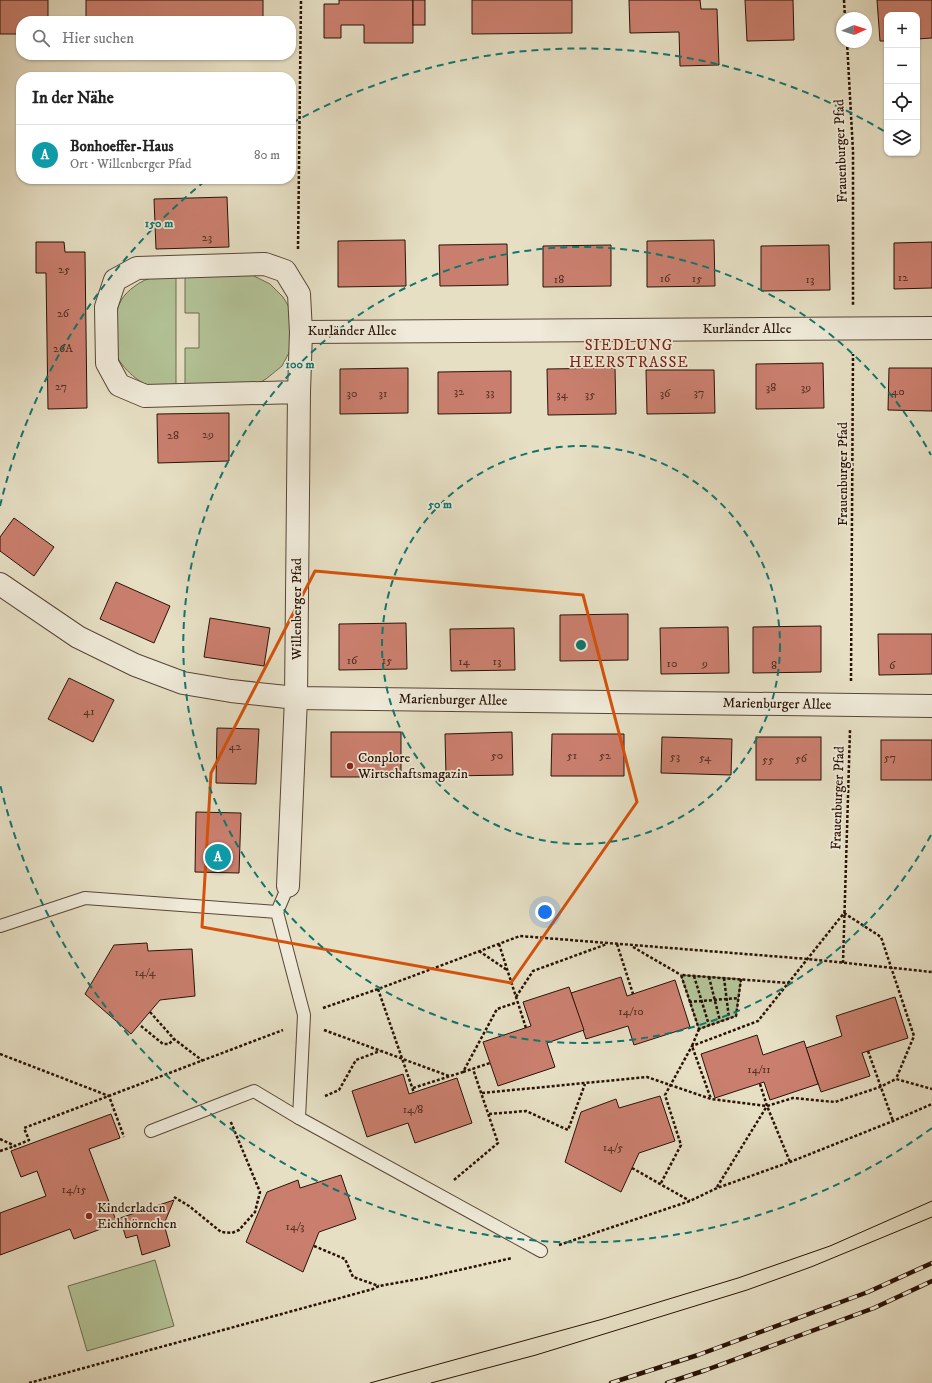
<!DOCTYPE html>
<html lang="de">
<meta charset="utf-8">
<style>
:root{--surface:#fff;--page:#f2f2f2;--text:#222;--muted:#767676;--line:#e0e0e0;--accent:#8f2418}
body{margin:0;font-family:"IM FELL DW Pica",serif;background:var(--page);color:var(--text)}
.controls{position:absolute;right:12px;top:12px;display:grid;overflow:hidden;border-radius:8px;box-shadow:0 1px 3px #0004}
.controls button{width:36px;height:36px;display:grid;place-items:center;padding:0;border:0;border-bottom:1px solid var(--line);background:var(--surface);color:var(--text);font:20px sans-serif}
.compass{position:absolute;left:836px;top:12px;width:36px;height:36px;border-radius:50%;background:var(--surface);box-shadow:0 1px 3px #0004;rotate:87deg}
.you{position:absolute;left:545px;top:912px;width:14px;height:14px;margin:-10px;border:3px solid #fff;border-radius:50%;background:#1a73e8;box-shadow:0 0 0 6px #1a73e833}
.badge{display:grid;place-items:center;width:26px;height:26px;border-radius:50%;background:var(--accent);color:#fff;font-size:13px;font-weight:700}
.pin{position:absolute;translate:-50% -50%;border:2px solid #fff;box-shadow:0 1px 4px #0006}
.list{margin:0;padding:0;list-style:none}
h2{display:flex;justify-content:space-between;align-items:center;height:52px;margin:0;padding:0 16px;font-size:17px}
h2 small{font-size:13px;font-weight:400;color:var(--muted)}
.list li{display:grid;grid-template-columns:26px 1fr auto;gap:12px;align-items:center;box-sizing:border-box;height:60px;padding:0 16px;border-top:1px solid var(--line)}
.list b{display:block;font-size:15px;white-space:nowrap}
.list p{margin:0;font-size:13px;white-space:nowrap;color:var(--muted)}
.list em{font-size:13px;font-style:normal;color:var(--muted)}
.icon{flex:none;width:22px;height:22px;fill:none;stroke:currentColor;stroke-width:2;stroke-linecap:round;stroke-linejoin:round}
.map{position:relative;flex:none;width:932px;height:1383px;overflow:hidden}
.search{position:absolute;background:var(--surface);box-shadow:0 1px 3px #0004;left:16px;top:16px;width:280px;height:44px;display:flex;align-items:center;gap:10px;box-sizing:border-box;padding:0 14px;border-radius:16px;color:var(--muted);font-size:15px}
.panel{position:absolute;background:var(--surface);box-shadow:0 1px 3px #0004;left:16px;top:72px;width:280px;height:112px;border-radius:16px}
.map>svg:first-child{display:block}
</style>
<div class="map">
<svg width="932" height="1383" viewBox="0 0 932 1383">
<rect width="100%" height="100%" fill="#e6dfc4"/>
<filter id="stains"><feTurbulence type="fractalNoise" baseFrequency=".005" numOctaves="4"/><feColorMatrix values="0 0 0 0 .2 0 0 0 0 .09 0 0 0 0 .02 0 0 0 .5 -.17"/></filter>
<radialGradient id="worn" r=".72"><stop offset=".6" stop-color="#630" stop-opacity="0"/><stop offset="1" stop-color="#630" stop-opacity=".3"/></radialGradient>
<g fill="#b2c296" stroke="#6e6a4e">
<path d="M176,275V388C165,387 153,388 143,383C129,375 112,357 112,339C113,333 114,327 115,321C117,305 122,295 135,286C148,276 161,276 176,275Z"/>
<path d="M185,275H252L270,284L283,297L289,307L292,347L282,366L266,379L257,384L185,387V348H199V313H185Z"/>
<path d="M681,975L741,979L736,1016L699,1029Z"/>
<path d="M155,1260L174,1326L87,1351L68,1286Z"/>
</g>
<g fill="#ca7f6e" stroke="#291306">
<path d="M0,0H48V21H21V34H0Z"/>
<rect x="86" y="0" width="177" height="21"/>
<path d="M339,0H413V43H364V25H341V38H324V4H339Z"/>
<rect x="413" y="0" width="12" height="25"/>
<path d="M472,0H572V33L472,34Z"/>
<path d="M629,0H700L701,9H717L719,65L680,66L679,32L630,33Z"/>
<path d="M745,0H793L794,40L747,41Z"/>
<path d="M877,0H932V38L917,39V15H887V41H880Z"/>
<path d="M227,197L229,247L156,249L154,199Z"/>
<path d="M405,240L406,286L338,287V241Z"/>
<path d="M714,240L715,286L647,287V241Z"/>
<path d="M36,242H64L65,252H85L87,408L48,409L46,273H36Z"/>
<path d="M932,242V288L894,289V243Z"/>
<path d="M507,244L508,285L440,286L439,245Z"/>
<path d="M611,245V286L543,287V246Z"/>
<path d="M829,245L830,290L761,291V246Z"/>
<path d="M823,363L824,408L756,409V364Z"/>
<path d="M408,368V413L340,414V369Z"/>
<path d="M615,368L616,414L548,415L547,369Z"/>
<path d="M889,368H932V411L888,410Z"/>
<path d="M646,370H714L715,413L647,414Z"/>
<path d="M511,371V413L438,414V372Z"/>
<path d="M229,413V461L158,463L157,414Z"/>
<path d="M14,518L54,547L34,576L0,551V537Z"/>
<path d="M116,582L170,606L154,643L100,619Z"/>
<path d="M628,614V660L560,661V615Z"/>
<path d="M210,618L270,628L264,666L204,657Z"/>
<path d="M406,623L407,669L339,670V624Z"/>
<path d="M821,626V672L753,673V627Z"/>
<path d="M728,627L729,673L661,674L660,628Z"/>
<path d="M514,628L515,670L451,671L450,629Z"/>
<path d="M878,634H932V674L879,675Z"/>
<path d="M69,678L114,700L93,742L48,719Z"/>
<path d="M217,728L259,729L256,784L216,783Z"/>
<rect x="331" y="732" width="70" height="45"/>
<path d="M512,732L513,775L446,776L445,734Z"/>
<path d="M552,734H624V776H551Z"/>
<path d="M662,737L732,739L731,775L661,773Z"/>
<rect x="756" y="737" width="65" height="43"/>
<rect x="881" y="740" width="51" height="40"/>
<path d="M196,812L241,813L239,873L195,872Z"/>
<path d="M147,943L148,951L192,949L195,996L160,1000L131,1034L85,994L114,945Z"/>
<path d="M621,977L627,996L675,980L690,1027L634,1045L628,1026L586,1039L571,993Z"/>
<path d="M569,987L584,1030L547,1043L555,1067L498,1086L483,1042L531,1026L523,1002Z"/>
<path d="M895,997L908,1038L862,1053L870,1076L821,1092L806,1048L842,1036L836,1016Z"/>
<path d="M757,1035L763,1055L804,1041L818,1084L770,1100L764,1082L715,1098L701,1054Z"/>
<path d="M403,1074L409,1094L457,1078L472,1123L415,1143L408,1123L367,1137L352,1091Z"/>
<path d="M660,1096L675,1141L639,1153L621,1192L565,1162L581,1112L616,1099L619,1108Z"/>
<path d="M111,1114L120,1138L89,1149L117,1223L74,1239L70,1229L0,1255V1213L46,1196L37,1171L21,1177L11,1151Z"/>
<path d="M341,1175L356,1219L319,1232L303,1272L246,1242L267,1192L298,1180L300,1188Z"/>
<path d="M174,1200L164,1224L170,1246L142,1255L137,1235L126,1238L120,1218Z"/>
</g>
<g fill="none" stroke-linecap="round" stroke-linejoin="round">
<defs>
<g id="lane">
<path d="M277,912L288,886"/>
<path d="M0,926L85,898L277,912L304,1015L299,1118L541,1251"/>
<path d="M151,1131L254,1091L299,1118"/>
</g>
<g id="street">
<path d="M301,332L932,328"/>
<path d="M0,584L78,637L135,665L183,683L231,691L296,698L932,706"/>
<path d="M288,886L296,698L299,392L301,332L299,294L285,271L265,264L137,268L115,280L106,307L107,363L119,385L145,396L299,392"/>
</g>
</defs>
<use href="#lane" stroke="#584636" stroke-width="14"/>
<use href="#street" stroke="#584636" stroke-width="24"/>
<g stroke="#291306" stroke-width="2.5" stroke-dasharray="3 2" stroke-linecap="butt">
<path d="M844,0L845,18"/>
<path d="M847,42L853,151V305"/>
<path d="M298,249L301,0"/>
<path d="M851,681L853,354"/>
<path d="M499,944L526,1028"/>
<path d="M617,944L633,994"/>
<path d="M633,947L681,975"/>
<path d="M479,951L507,970"/>
<path d="M843,963L850,730"/>
<path d="M694,976L709,1025"/>
<path d="M709,977L720,1021"/>
<path d="M724,978L729,1018"/>
<path d="M741,979L736,1016L699,1029L681,975L789,983"/>
<path d="M378,989L414,1093"/>
<path d="M516,997L533,971L607,944"/>
<path d="M689,1002L739,998"/>
<path d="M323,1008L378,989L520,936L808,959L932,972"/>
<path d="M150,1012L174,1039L203,1061"/>
<path d="M141,1026L163,1044H169L174,1039"/>
<path d="M699,1029L692,1046L711,1099"/>
<path d="M324,1030L449,1076"/>
<path d="M868,1051L893,1121"/>
<path d="M0,1054L109,1096L124,1137"/>
<path d="M463,1072L490,1063"/>
<path d="M760,1084L767,1106L790,1162"/>
<path d="M413,1088L463,1072L497,1009L518,1002"/>
<path d="M482,1093L647,1077L711,1099L767,1106L793,1098L835,1102L880,1087L896,1079L932,1089"/>
<path d="M325,1096L339,1090L356,1060L380,1051"/>
<path d="M489,1114L526,1111L568,1130L585,1084"/>
<path d="M0,1139L15,1146L29,1140L24,1128L283,1030"/>
<path d="M0,1151L15,1146"/>
<path d="M632,1168L690,1201"/>
<path d="M454,1180L498,1143L473,1069"/>
<path d="M661,1183L681,1145L665,1095L692,1046L758,1021L844,913L881,937L914,1036L896,1079"/>
<path d="M717,1187L767,1106"/>
<path d="M174,1197L189,1206L221,1232L232,1233L239,1230L255,1212L260,1192L230,1120"/>
<path d="M559,1245L690,1201L717,1188L790,1162L893,1121L932,1104"/>
<path d="M314,1246L345,1259L353,1277L379,1286"/>
<path d="M29,1383L373,1289L379,1286L424,1278L512,1258"/>
</g>
<use href="#lane" stroke="#efead9" stroke-width="12"/>
<use href="#street" stroke="#efead9" stroke-width="22"/>
<g stroke="#291306" stroke-width="1">
<path d="M370,1383L603,1319L738,1278L830,1246L932,1201"/>
<path d="M431,1383L536,1355L747,1290L811,1267L932,1217"/>
</g>
<defs>
<g id="rail">
<path d="M611,1383L698,1355L868,1292L932,1263"/>
<path d="M667,1383L706,1370L874,1308L932,1281"/>
</g>
</defs>
<use href="#rail" stroke="#291306" stroke-width="4.5"/>
<use href="#rail" stroke="#efead9" stroke-width="3" stroke-dasharray="9" stroke-linecap="butt"/>
</g>
<path fill="none" stroke="#d5520b" stroke-width="3" stroke-linejoin="round" d="M315,571L583,595L637,802L511,983L202,927L211,773Z"/>
<g fill="none" stroke="#0f766e" stroke-width="2" stroke-dasharray="7 5">
<circle cx="581" cy="645" r="199"/>
<path d="M931 835A398 398 0 1 1 931 455"/>
<path d="M932 1128A597 597 0 0 1 0 784M0 506A597 597 0 0 1 205 181M292 123A597 597 0 0 1 884 131"/>
</g>
<g fill="#8f2418" stroke="#efead9" stroke-width="1.5">
<circle cx="350" cy="766" r="4"/>
<circle cx="89" cy="1216" r="4"/>
</g>
<g text-anchor="middle" dominant-baseline="central" stroke-width="3.5" stroke-linejoin="round" paint-order="stroke">
<g font-size="12" fill="#512e20">
<text x="207" y="237">23</text>
<text x="64" y="269">25</text>
<text x="903" y="277">12</text>
<text x="665" y="278">16</text>
<text x="697" y="278">15</text>
<text x="559" y="279">18</text>
<text x="810" y="279">13</text>
<text x="63" y="313">26</text>
<text x="63" y="348">26A</text>
<text x="61" y="386">27</text>
<text x="771" y="387">38</text>
<text x="806" y="387">39</text>
<text x="459" y="391">32</text>
<text x="898" y="391">40</text>
<text x="490" y="392">33</text>
<text x="699" y="392">37</text>
<text x="352" y="393">30</text>
<text x="383" y="393">31</text>
<text x="665" y="393">36</text>
<text x="562" y="394">34</text>
<text x="590" y="394">35</text>
<text x="208" y="434">29</text>
<text x="173" y="435">28</text>
<text x="352" y="660">16</text>
<text x="387" y="660">15</text>
<text x="464" y="661">14</text>
<text x="497" y="661">13</text>
<text x="672" y="663">10</text>
<text x="705" y="663">9</text>
<text x="774" y="665">8</text>
<text x="892" y="665">6</text>
<text x="89" y="711">41</text>
<text x="235" y="746">42</text>
<text x="497" y="755">50</text>
<text x="572" y="755">51</text>
<text x="605" y="755">52</text>
<text x="675" y="756">53</text>
<text x="705" y="757">54</text>
<text x="890" y="757">57</text>
<text x="801" y="758">56</text>
<text x="768" y="759">55</text>
<text x="145" y="972">14/4</text>
<text x="631" y="1011">14/10</text>
<text x="759" y="1069">14/11</text>
<text x="413" y="1109">14/8</text>
<text x="613" y="1147">14/5</text>
<text x="74" y="1189">14/15</text>
<text x="295" y="1226">14/3</text>
</g>
<g font-size="14" fill="#291306" stroke="#efead9">
<text transform="translate(841 151) rotate(-92)">Frauenburger Pfad</text>
<text x="747" y="329">Kurländer Allee</text>
<text x="352" y="331">Kurländer Allee</text>
<text transform="translate(843 474) rotate(-90)">Frauenburger Pfad</text>
<text transform="translate(297 609) rotate(-90)">Willenberger Pfad</text>
<text transform="translate(453 700) rotate(1)">Marienburger Allee</text>
<text transform="translate(777 704) rotate(1)">Marienburger Allee</text>
<text transform="translate(838 798) rotate(-88)">Frauenburger Pfad</text>
</g>
<g font-size="14" fill="#291306" stroke="#efead9" text-anchor="start">
<text x="358" y="758">Conplore<tspan x="358" dy="16">Wirtschaftsmagazin</tspan></text>
<text x="97" y="1208">Kinderladen<tspan x="97" dy="16">Eichhörnchen</tspan></text>
</g>
<g font-size="15" letter-spacing="1" fill="#7a1f14" stroke="#efead9">
<text x="629" y="345">SIEDLUNG<tspan x="629" dy="17">HEERSTRASSE</tspan></text>
</g>
</g>
<circle cx="581" cy="645" r="6" fill="#0f766e" stroke="#efead9" stroke-width="2"/>
<g font-size="12" text-anchor="middle" font-weight="bold" fill="#0f766e" stroke="#efead9" stroke-width="3.5" stroke-linejoin="round" paint-order="stroke">
<text x="159" y="227">150 m</text>
<text x="300" y="368">100 m</text>
<text x="440" y="508">50 m</text>
</g>
<rect width="100%" height="100%" filter="url(#stains)"/>
<rect width="100%" height="100%" fill="url(#worn)"/>
</svg>
<div class="controls">
<button>+</button>
<button>−</button>
<button><svg class="icon" aria-label="locate" viewBox="0 0 24 24"><circle cx="12" cy="12" r="6"/><path d="M12 2v4M12 18v4M2 12h4M18 12h4"/></svg></button>
<button><svg class="icon" aria-label="layers" viewBox="0 0 24 24"><path d="M12 4l9 5-9 5-9-5zM3 14l9 5 9-5"/></svg></button>
</div>
<svg class="compass" viewBox="-18 -18 36 36"><path d="M0-13l5 13h-10z" fill="#e53935"/><path d="M0 13l5-13h-10z" fill="#767676"/></svg>
<div class="you"></div>
<div class="pin badge" style="left:218px;top:857px;background:#0f9aa8">A</div>
<div class="search"><svg class="icon" aria-label="search" viewBox="0 0 24 24"><circle cx="10" cy="10" r="6"/><path d="M15 15l6 6"/></svg>Hier suchen</div>
<section class="panel">
<h2>In der Nähe<small></small></h2>
<ul class="list">
<li><span class="badge" style="background:#0f9aa8">A</span><div><b>Bonhoeffer-Haus</b><p>Ort · Willenberger Pfad</p></div><em>80 m</em></li>
</ul>
</section>
</div>
